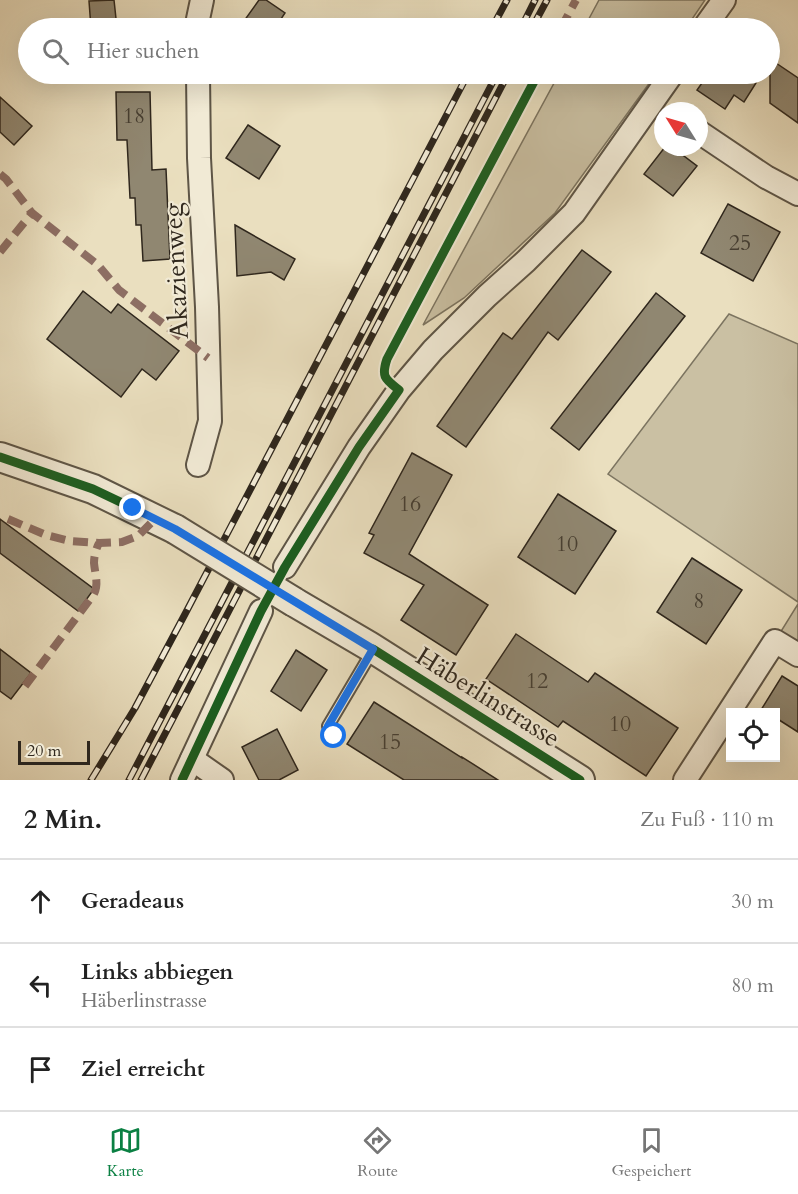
<!DOCTYPE html>
<html lang="de">
<meta charset="utf-8">
<style>
:root{--surface:#fff;--page:#f2f2f2;--text:#222;--muted:#767676;--line:#e0e0e0;--accent:#0b8043}
body{margin:0;font-family:Cardo,serif;background:var(--page);color:var(--text)}
.controls{position:absolute;right:18px;bottom:18px;display:grid;overflow:hidden;border-radius:0px;box-shadow:0 6px 24px #0002}
.controls button{width:54px;height:54px;display:grid;place-items:center;padding:0;border:0;border-bottom:2px solid var(--line);background:var(--surface);color:var(--text);font:30px sans-serif}
.compass{position:absolute;left:654px;top:102px;width:54px;height:54px;border-radius:50%;background:var(--surface);box-shadow:0 6px 24px #0002;rotate:307deg}
.scale{position:absolute;left:18px;bottom:15px;width:72px;box-sizing:border-box;padding-left:6px;border:3px solid #2f271d;border-top:0;font-size:16px;line-height:21px;white-space:nowrap;color:#2f271d;-webkit-text-stroke:4px #f1ead5;paint-order:stroke}
.stop{position:absolute;width:18px;height:18px;margin:-14px;border:4px solid #1a73e8;border-radius:50%;background:#fff}
.stop.end{background:#1a73e8;border-color:#fff;box-shadow:0 2px 6px #0008}
.list{margin:0;padding:0;list-style:none}
h2{display:flex;justify-content:space-between;align-items:center;height:78px;margin:0;padding:0 24px;font-size:26px}
h2 small{font-size:20px;font-weight:400;color:var(--muted)}
.list li{display:grid;grid-template-columns:39px 1fr auto;gap:18px;align-items:center;box-sizing:border-box;height:84px;padding:0 24px;border-top:2px solid var(--line)}
.list b{display:block;font-size:22px;white-space:nowrap}
.list p{margin:0;font-size:20px;white-space:nowrap;color:var(--muted)}
.list em{font-size:20px;font-style:normal;color:var(--muted)}
.icon{flex:none;width:33px;height:33px;fill:none;stroke:currentColor;stroke-width:2;stroke-linecap:round;stroke-linejoin:round}
.map{position:relative;flex:none;width:798px;height:780px;overflow:hidden}
.search{position:absolute;background:var(--surface);box-shadow:0 6px 24px #0002;left:18px;right:18px;top:18px;height:66px;display:flex;align-items:center;gap:15px;box-sizing:border-box;padding:0 21px;border-radius:33px;color:var(--muted);font-size:22px}
.sheet{height:330px;background:var(--surface)}
nav{display:flex;justify-content:space-around;align-items:center;box-sizing:border-box;height:84px;border-top:2px solid var(--line);background:var(--surface);font-size:16px;color:var(--muted)}
nav a{display:grid;justify-items:center;gap:3px}
nav .on{color:var(--accent)}
.map>svg:first-child{display:block}
</style>
<div class="map">
<svg width="798" height="780" viewBox="0 0 798 780">
<rect width="100%" height="100%" fill="#eadfbf"/>
<filter id="stains"><feTurbulence type="fractalNoise" baseFrequency=".00333" numOctaves="4"/><feColorMatrix values="0 0 0 0 .2 0 0 0 0 .09 0 0 0 0 .02 0 0 0 .5 -.17"/></filter>
<radialGradient id="worn" r=".72"><stop offset=".6" stop-color="#630" stop-opacity="0"/><stop offset="1" stop-color="#630" stop-opacity=".3"/></radialGradient>
<g fill="#cac0a3" stroke="#7c7460" stroke-width="1.5">
<path d="M599,0H705L686,28H584Z"/>
<path d="M559,74H656L555,213L464,298L423,325Z"/>
<path d="M729,314L798,344V602L608,474Z"/>
<path d="M798,604V655L775,641Z"/>
</g>
<g fill="#908771" stroke="#2f271d" stroke-width="1.5">
<path d="M114,0L117,28H91L89,1Z"/>
<path d="M259,0H266L285,13L275,28H239Z"/>
<path d="M770,59L798,78V123L770,103Z"/>
<path d="M704,74H749L747,77L756,83L744,102L734,95L725,109L697,90L707,76Z"/>
<path d="M116,92H150L152,170L166,169L170,259L143,261L141,225H136L135,198H130L127,140H117Z"/>
<path d="M0,97L32,126L14,145L0,132Z"/>
<path d="M248,125L280,146L259,179L226,158Z"/>
<path d="M665,147H672L697,166L673,196L644,174Z"/>
<path d="M728,204L780,232L753,281L701,253Z"/>
<path d="M235,225L295,259L284,280L271,272L237,276Z"/>
<path d="M582,250L611,272L558,340L548,332L466,447L437,426L503,333L512,339Z"/>
<path d="M83,291L111,313L118,304L179,351L156,380L142,369L121,397L47,339Z"/>
<path d="M656,293L685,316L579,450L551,428Z"/>
<path d="M412,453L452,475L409,554L488,605L456,655L401,620L424,585L364,553L374,535L369,533Z"/>
<path d="M558,494L616,531L575,594L518,557Z"/>
<path d="M0,519L94,589L78,611L0,553Z"/>
<path d="M692,558L742,590L706,644L657,612Z"/>
<path d="M516,634L588,682L595,673L678,728L646,776L563,721L558,727L486,679Z"/>
<path d="M0,649L31,673L11,699L0,691Z"/>
<path d="M296,650L327,670L301,711L271,691Z"/>
<path d="M782,676L798,686V732L776,718V712H766L761,710Z"/>
<path d="M374,702L462,758V757L498,780H404L347,744Z"/>
<path d="M277,729L298,770L279,780H259L242,747Z"/>
</g>
<g fill="none" stroke-linecap="round" stroke-linejoin="round">
<defs>
<path id="service" d="M334,736L328,726L373,650"/>
<g id="minor">
<path d="M198,28V19L202,0"/>
<path d="M704,28L724,0"/>
<path d="M198,74L199,158L207,307L210,421L198,465"/>
<path d="M699,132L766,177L798,194"/>
<path d="M285,567L359,447L399,390L433,350L487,296L526,261L574,213L672,74"/>
<path d="M192,759L222,780"/>
<path d="M182,780L261,611"/>
<path d="M685,780L775,641L798,655"/>
</g>
<g id="tertiary">
<path d="M0,457L93,489L175,529"/>
<path d="M294,602L369,646L580,780"/>
</g>
</defs>
<use href="#service" stroke="#5e5546" stroke-width="14"/>
<use href="#minor" stroke="#5e5546" stroke-width="26"/>
<use href="#tertiary" stroke="#5e5546" stroke-width="32"/>
<use href="#service" stroke="#f1ead5" stroke-width="10"/>
<use href="#minor" stroke="#f1ead5" stroke-width="22"/>
<use href="#tertiary" stroke="#f1ead5" stroke-width="28"/>
<defs>
<g id="rail">
<path d="M492,28L507,0"/>
<path d="M521,28L535,0"/>
<path d="M532,28L547,0"/>
<path d="M91,780L135,708L184,616L468,74"/>
<path d="M129,780L497,74"/>
<path d="M141,780L508,74"/>
</g>
</defs>
<use href="#rail" stroke="#2f271d" stroke-width="7"/>
<use href="#rail" stroke="#f1ead5" stroke-width="4.5" stroke-dasharray="14" stroke-linecap="butt"/>
<defs>
<path id="tertiary-bridge" d="M175,529L294,602"/>
</defs>
<use href="#tertiary-bridge" stroke="#5e5546" stroke-width="32" stroke-linecap="butt"/>
<use href="#tertiary-bridge" stroke="#f1ead5" stroke-width="28"/>
<g stroke="#8d6e63" stroke-width="8" stroke-dasharray="15 8" stroke-linecap="butt">
<path d="M561,28L576,0"/>
<path d="M0,174L6,179L32,213L98,265L119,290L208,358"/>
<path d="M0,252L32,213"/>
<path d="M8,519L46,535L70,541L99,543L122,542L138,536L155,519"/>
<path d="M25,686L94,594C99,584 95,574 94,563C94,556 96,549 99,543"/>
</g>
<defs>
<g id="cycleway">
<path d="M0,457L93,489L133,508"/>
<path d="M373,649L580,780"/>
<path d="M182,780L261,611L285,567L359,447L399,390C385,379 381,377 387,359L538,74"/>
</g>
</defs>
<use href="#cycleway" stroke="#f1ead5" stroke-width="13"/>
<use href="#cycleway" stroke="#1b5e20" stroke-width="9"/>
</g>
<g fill="none" stroke-linecap="round" stroke-linejoin="round">
<path stroke="#1a73e8" stroke-width="8" d="M133,508L175,529L373,649L328,726L334,736"/>
</g>
<g text-anchor="middle" dominant-baseline="central" stroke-width="4.5" stroke-linejoin="round" paint-order="stroke">
<g font-size="22" fill="#473f32">
<text x="134" y="116">18</text>
<text x="740" y="243">25</text>
<text x="410" y="504">16</text>
<text x="567" y="544">10</text>
<text x="699" y="601">8</text>
<text x="537" y="681">12</text>
<text x="620" y="724">10</text>
<text x="390" y="742">15</text>
</g>
<g font-size="26" fill="#2f271d" stroke="#f1ead5">
<text transform="translate(176 271) rotate(-93)">Akazienweg</text>
<text transform="translate(488 697) rotate(32)">Häberlinstrasse</text>
</g>
</g>
<rect width="100%" height="100%" filter="url(#stains)"/>
<rect width="100%" height="100%" fill="url(#worn)"/>
</svg>
<div class="controls">
<button><svg class="icon" aria-label="locate" viewBox="0 0 24 24"><circle cx="12" cy="12" r="6"/><path d="M12 2v4M12 18v4M2 12h4M18 12h4"/></svg></button>
</div>
<svg class="compass" viewBox="-18 -18 36 36"><path d="M0-13l5 13h-10z" fill="#e53935"/><path d="M0 13l5-13h-10z" fill="#767676"/></svg>
<div class="scale">20 m</div>
<div class="stop" style="left:334px;top:736px"></div>
<div class="stop end" style="left:133px;top:508px"></div>
<div class="search"><svg class="icon" aria-label="search" viewBox="0 0 24 24"><circle cx="10" cy="10" r="6"/><path d="M15 15l6 6"/></svg>Hier suchen</div>
</div>
<section class="sheet">
<h2>2 Min.<small>Zu Fuß · 110 m</small></h2>
<ul class="list">
<li><svg class="icon" aria-label="ahead" viewBox="0 0 24 24"><path d="M12 20V5M6 11l6-6 6 6"/></svg><div><b>Geradeaus</b></div><em>30 m</em></li>
<li><svg class="icon" aria-label="left" viewBox="0 0 24 24"><path d="M17 20v-9H6M10 6l-5 5 5 5"/></svg><div><b>Links abbiegen</b><p>Häberlinstrasse</p></div><em>80 m</em></li>
<li><svg class="icon" aria-label="arrive" viewBox="0 0 24 24"><path d="M6 21V4h12l-3 4 3 4H6"/></svg><div><b>Ziel erreicht</b></div></li>
</ul>
</section>
<nav>
<a class="on"><svg class="icon" aria-label="map" viewBox="0 0 24 24"><path d="M3 6l6-2 6 2 6-2v14l-6 2-6-2-6 2zM9 4v14M15 6v14"/></svg>Karte</a>
<a><svg class="icon" aria-label="directions" viewBox="0 0 24 24"><path d="M12 3l9 9-9 9-9-9zM9 14v-3h6M13 9l2 2-2 2"/></svg>Route</a>
<a><svg class="icon" aria-label="saved" viewBox="0 0 24 24"><path d="M7 4h10v16l-5-4-5 4z"/></svg>Gespeichert</a>
</nav>
